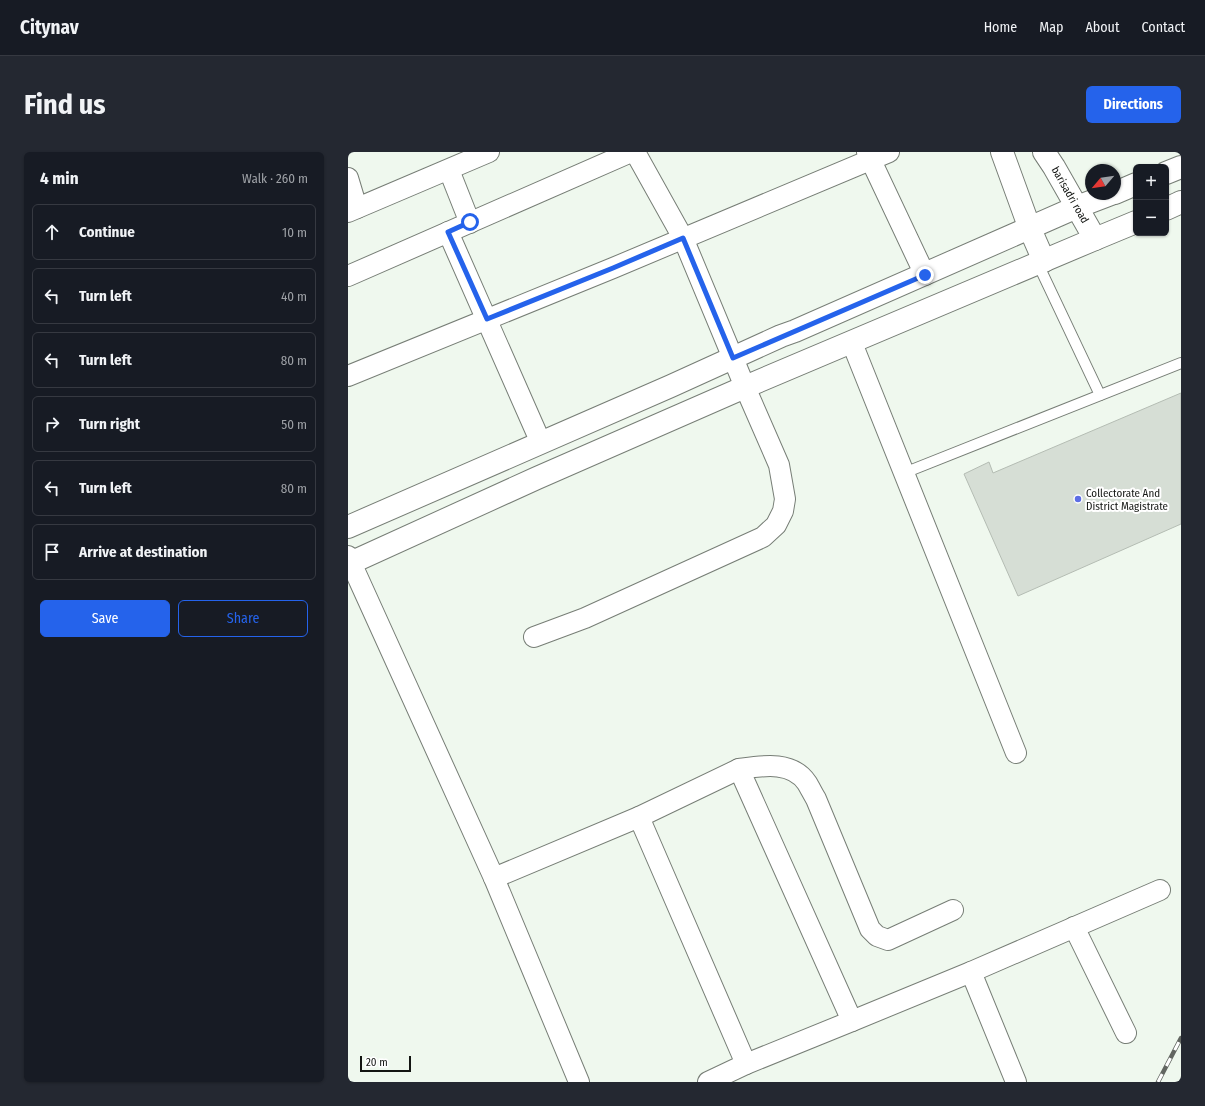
<!DOCTYPE html>
<meta charset="utf-8">
<style>
:root{--surface:#171b24;--page:#242831;--text:#f1f3f6;--muted:#9ea1a6;--line:#363941;--accent:#2563eb}
body{margin:0;font-family:"Fira Sans Condensed",sans-serif;background:var(--page);color:var(--text)}
.controls{position:absolute;right:12px;top:12px;display:grid;overflow:hidden;border-radius:6px;box-shadow:0 1px 3px #0004}
.controls button{width:36px;height:36px;display:grid;place-items:center;padding:0;border:0;border-bottom:1px solid var(--line);background:var(--surface);color:var(--text);font:20px sans-serif}
.compass{position:absolute;left:737px;top:12px;width:36px;height:36px;border-radius:50%;background:var(--surface);box-shadow:0 1px 3px #0004;rotate:241deg}
.scale{position:absolute;left:12px;bottom:10px;width:51px;box-sizing:border-box;padding-left:4px;border:2px solid #131512;border-top:0;font-size:11px;line-height:14px;white-space:nowrap;color:#131512;-webkit-text-stroke:3px #fff;paint-order:stroke}
.stop{position:absolute;width:12px;height:12px;margin:-9px;border:3px solid #2563eb;border-radius:50%;background:#fff}
.stop.end{background:#2563eb;border-color:#fff;box-shadow:0 1px 4px #0008}
.list{margin:0;padding:0;list-style:none}
h2{display:flex;justify-content:space-between;align-items:center;height:52px;margin:0;padding:0 16px;font-size:17px}
h2 small{font-size:13px;font-weight:400;color:var(--muted)}
.list li{display:grid;grid-template-columns:26px 1fr auto;gap:12px;align-items:center;box-sizing:border-box;height:56px;margin:0 8px 8px;padding:0 8px;border:1px solid var(--line);border-radius:6px}
.list b{display:block;font-size:15px;white-space:nowrap}
.list em{font-size:13px;font-style:normal;color:var(--muted)}
.actions{display:flex;gap:8px;padding:12px 16px}
.actions a{flex:1;padding:9px 0;border:1px solid var(--accent);border-radius:6px;text-align:center;font-size:14px;color:var(--accent)}
.actions .main{background:var(--accent);color:#fff}
.icon{flex:none;width:22px;height:22px;fill:none;stroke:currentColor;stroke-width:2;stroke-linecap:round;stroke-linejoin:round}
.map{position:relative;flex:none;width:833px;height:930px;overflow:hidden;border-radius:6px}
header{display:flex;align-items:center;gap:24px;box-sizing:border-box;height:56px;padding:0 20px;background:var(--surface);border-bottom:1px solid var(--line)}
header strong{font-size:19px}
nav{display:flex;gap:22px;margin-inline-start:auto;font-size:14px}
.intro{display:flex;align-items:center;justify-content:space-between;box-sizing:border-box;height:96px;padding:0 24px}
h1{margin:0;font-size:28px}
.button{padding:10px 18px;border-radius:6px;background:var(--accent);color:#fff;font-size:14px;font-weight:700}
main{display:flex;gap:24px;padding:0 24px}
aside{flex:1;background:var(--surface);border-radius:6px;box-shadow:0 1px 3px #0004}
.map>svg:first-child{display:block}
</style>
<header>
<strong>Citynav</strong>
<nav><a>Home</a><a>Map</a><a>About</a><a>Contact</a></nav>
</header>
<div class="intro"><h1>Find us</h1><a class="button">Directions</a></div>
<main>
<aside>
<h2>4 min<small>Walk · 260 m</small></h2>
<ul class="list">
<li><svg class="icon" aria-label="ahead" viewBox="0 0 24 24"><path d="M12 20V5M6 11l6-6 6 6"/></svg><div><b>Continue</b></div><em>10 m</em></li>
<li><svg class="icon" aria-label="left" viewBox="0 0 24 24"><path d="M17 20v-9H6M10 6l-5 5 5 5"/></svg><div><b>Turn left</b></div><em>40 m</em></li>
<li><svg class="icon" aria-label="left" viewBox="0 0 24 24"><path d="M17 20v-9H6M10 6l-5 5 5 5"/></svg><div><b>Turn left</b></div><em>80 m</em></li>
<li><svg class="icon" aria-label="right" viewBox="0 0 24 24"><path d="M7 20v-9h11M14 6l5 5-5 5"/></svg><div><b>Turn right</b></div><em>50 m</em></li>
<li><svg class="icon" aria-label="left" viewBox="0 0 24 24"><path d="M17 20v-9H6M10 6l-5 5 5 5"/></svg><div><b>Turn left</b></div><em>80 m</em></li>
<li><svg class="icon" aria-label="arrive" viewBox="0 0 24 24"><path d="M6 21V4h12l-3 4 3 4H6"/></svg><div><b>Arrive at destination</b></div></li>
</ul>
<div class="actions"><a class="main">Save</a><a>Share</a></div>
</aside>
<div class="map">
<svg width="833" height="930" viewBox="0 0 833 930">
<rect width="100%" height="100%" fill="#eff8ee"/>
<path fill="#d6ded5" stroke="#b4bcb3" d="M833,241V372L670,444L616,322L641,310L645,321Z"/>
<g fill="none" stroke-linecap="round" stroke-linejoin="round">
<defs>
<g id="lane">
<path d="M690,112L752,243"/>
<path d="M556,321L833,211"/>
</g>
<g id="street">
<path d="M519,0L577,123"/>
<path d="M101,18L122,71"/>
<path d="M0,26L9,56"/>
<path d="M0,60L141,0"/>
<path d="M100,80L193,291"/>
<path d="M0,124L283,0"/>
<path d="M504,191L668,601"/>
<path d="M0,224L265,116L541,0"/>
<path d="M0,404L146,726L231,930"/>
<path d="M186,485L237,466L415,385L428,373L435,359L437,347L431,313L397,235L335,86L287,0"/>
<path d="M391,617C413,614 444,608 459,631C462,636 465,642 468,647L522,777L529,784L540,788L605,758"/>
<path d="M291,665L391,617L504,869L398,912"/>
<path d="M146,726L291,665L398,912L360,930"/>
<path d="M726,775L778,881"/>
<path d="M623,820L812,738"/>
<path d="M504,869L623,820L668,930"/>
</g>
<g id="secondary">
<path d="M818,21L833,15"/>
<path d="M767,41L788,32"/>
<path d="M729,55L763,42"/>
<path d="M818,57L833,50"/>
<path d="M747,87L788,70"/>
</g>
<g id="primary">
<path d="M654,0L682,77L696,109"/>
<path d="M0,375L323,234L433,184L447,179L729,55"/>
<path d="M0,412L189,326L397,235L747,87L706,15L696,0"/>
</g>
</defs>
<use href="#lane" stroke="#777e76" stroke-width="12"/>
<use href="#street" stroke="#777e76" stroke-width="22"/>
<use href="#secondary" stroke="#777e76" stroke-width="24"/>
<use href="#primary" stroke="#777e76" stroke-width="24"/>
<use href="#lane" stroke="#fff" stroke-width="10"/>
<use href="#street" stroke="#fff" stroke-width="20"/>
<use href="#secondary" stroke="#fff" stroke-width="22"/>
<use href="#primary" stroke="#fff" stroke-width="22"/>
<defs>
<path id="rail" d="M810,930L833,886"/>
</defs>
<use href="#rail" stroke="#626661" stroke-width="4.5"/>
<use href="#rail" stroke="#fff" stroke-width="3" stroke-dasharray="9" stroke-linecap="butt"/>
</g>
<g fill="none" stroke-linecap="round" stroke-linejoin="round">
<path stroke="#2563eb" stroke-width="5" d="M122,70L100,80L139,167L265,116L335,86L385,206L577,123"/>
</g>
<circle fill="#5d6ee5" stroke="#fff" stroke-width="1.5" cx="730" cy="347" r="4"/>
<g text-anchor="middle" dominant-baseline="central" stroke-width="4" stroke-linejoin="round" paint-order="stroke">
<g font-size="11" fill="#131512" stroke="#fff">
<text transform="translate(722 43) rotate(60)">barisadri road</text>
</g>
<g font-size="11" fill="#131512" stroke="#fff" text-anchor="start">
<text x="738" y="341">Collectorate And<tspan x="738" dy="13">District Magistrate</tspan></text>
</g>
</g>
</svg>
<div class="controls">
<button>+</button>
<button>−</button>
</div>
<svg class="compass" viewBox="-18 -18 36 36"><path d="M0-13l5 13h-10z" fill="#e53935"/><path d="M0 13l5-13h-10z" fill="#9ea1a6"/></svg>
<div class="scale">20 m</div>
<div class="stop" style="left:122px;top:70px"></div>
<div class="stop end" style="left:577px;top:123px"></div>
</div>
</main>
